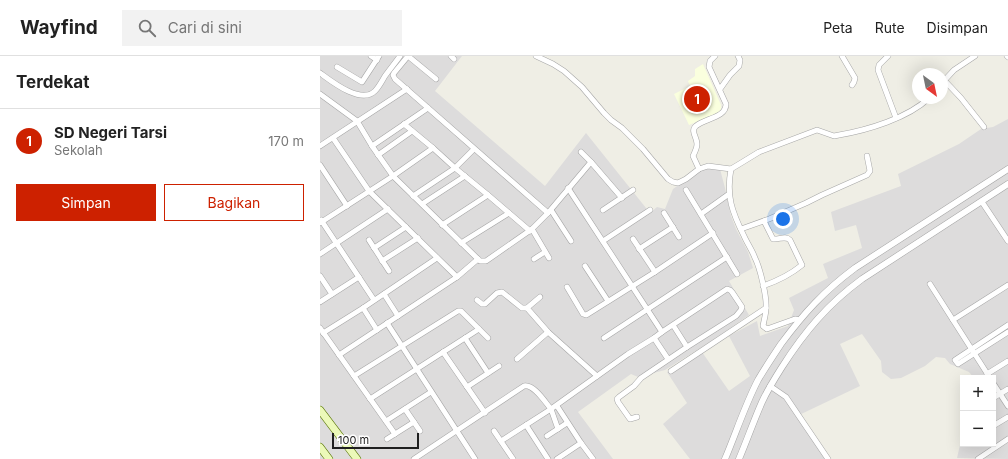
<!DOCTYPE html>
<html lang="id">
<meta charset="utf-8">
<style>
:root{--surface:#fff;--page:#f2f2f2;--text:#222;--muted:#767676;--line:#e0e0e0;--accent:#cd2100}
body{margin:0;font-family:Inter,sans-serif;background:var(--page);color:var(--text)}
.controls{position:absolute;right:12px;bottom:12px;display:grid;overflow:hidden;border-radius:0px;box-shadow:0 4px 16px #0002}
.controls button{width:36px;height:36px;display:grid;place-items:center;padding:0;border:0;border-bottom:1px solid var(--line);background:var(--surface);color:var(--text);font:20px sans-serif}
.compass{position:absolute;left:592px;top:12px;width:36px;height:36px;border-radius:50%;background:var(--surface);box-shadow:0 4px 16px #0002;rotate:147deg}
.scale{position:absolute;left:12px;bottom:10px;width:87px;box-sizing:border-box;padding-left:4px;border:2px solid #1f1f1f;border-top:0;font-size:11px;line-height:14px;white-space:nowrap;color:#1f1f1f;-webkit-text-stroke:3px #fff;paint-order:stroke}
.you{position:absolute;left:463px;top:163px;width:14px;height:14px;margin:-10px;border:3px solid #fff;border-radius:50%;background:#1a73e8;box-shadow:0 0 0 6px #1a73e833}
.badge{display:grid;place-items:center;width:26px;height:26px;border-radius:50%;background:var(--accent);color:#fff;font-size:13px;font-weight:700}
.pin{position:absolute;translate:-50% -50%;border:2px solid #fff;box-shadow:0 1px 4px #0006}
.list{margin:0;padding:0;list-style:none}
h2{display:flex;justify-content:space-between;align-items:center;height:52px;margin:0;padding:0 16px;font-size:17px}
h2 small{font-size:13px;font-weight:400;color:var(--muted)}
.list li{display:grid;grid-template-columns:26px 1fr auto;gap:12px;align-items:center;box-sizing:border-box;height:64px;padding:0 16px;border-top:1px solid var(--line)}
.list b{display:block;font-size:15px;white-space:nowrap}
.list p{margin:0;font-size:13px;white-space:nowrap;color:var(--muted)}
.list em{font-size:13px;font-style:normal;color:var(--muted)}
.actions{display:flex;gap:8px;padding:12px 16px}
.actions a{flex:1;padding:9px 0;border:1px solid var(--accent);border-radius:0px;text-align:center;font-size:14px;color:var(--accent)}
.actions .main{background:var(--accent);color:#fff}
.icon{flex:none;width:22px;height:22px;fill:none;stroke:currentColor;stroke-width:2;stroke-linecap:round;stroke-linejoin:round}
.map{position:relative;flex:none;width:688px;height:403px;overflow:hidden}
header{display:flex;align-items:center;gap:24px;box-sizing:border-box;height:56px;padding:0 20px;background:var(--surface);border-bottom:1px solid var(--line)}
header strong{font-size:19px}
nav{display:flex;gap:22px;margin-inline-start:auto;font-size:14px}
.search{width:280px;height:36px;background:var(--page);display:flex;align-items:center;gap:10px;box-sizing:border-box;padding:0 14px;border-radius:0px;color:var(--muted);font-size:15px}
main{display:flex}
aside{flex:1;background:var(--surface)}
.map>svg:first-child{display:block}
</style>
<header>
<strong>Wayfind</strong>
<div class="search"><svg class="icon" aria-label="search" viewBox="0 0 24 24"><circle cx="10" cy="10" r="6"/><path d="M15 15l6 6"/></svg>Cari di sini</div>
<nav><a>Peta</a><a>Rute</a><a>Disimpan</a></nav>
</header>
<main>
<aside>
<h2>Terdekat<small></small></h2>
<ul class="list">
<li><span class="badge">1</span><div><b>SD Negeri Tarsi</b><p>Sekolah</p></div><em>170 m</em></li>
</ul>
<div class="actions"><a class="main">Simpan</a><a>Bagikan</a></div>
</aside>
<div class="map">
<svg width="688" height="403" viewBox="0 0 688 403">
<rect width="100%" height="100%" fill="#efeee5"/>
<g fill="#dddcdc">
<path d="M0,0H142L115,35L225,130L266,77L330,157L337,151L345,153L353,133L381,113L389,112L400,113L405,132L411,160L416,173L428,196L433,212L409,225L429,259L393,284L345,314L318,321L311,318L258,356L293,403H0Z"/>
<path d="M688,63V403L637,402L643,376V388H673V322H654L649,316L630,308L625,302L616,301L605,310L581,322L571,323L562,316L561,305L542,278L520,288L540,330L477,360L505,403H370L343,368L367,347L347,316L382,296L409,335L430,320L409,280L437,265L440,280L468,270L474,254L469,242L508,222L503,208L542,192L536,169L515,175L511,156L581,130L578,118L639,88L661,73L673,71Z"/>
</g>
<path fill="#faffde" d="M383,8L401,49V54L397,57L369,69L354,38L370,30L368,25L375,20V13Z"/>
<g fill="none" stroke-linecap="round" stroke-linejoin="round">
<defs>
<g id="minor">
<path d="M51,0L57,4"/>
<path d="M88,0L74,17L73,19L75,23L228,157"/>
<path d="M88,0L116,23"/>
<path d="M131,0L134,3"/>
<path d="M216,0L233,8L244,15L262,31L284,57L291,64L302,72L323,93L348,123L353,126L358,127L366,123L379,113L388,110L411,113L421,107L439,96L497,74L514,80L519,79C548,74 588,62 609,42"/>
<path d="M522,0L535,22L534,26L532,29"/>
<path d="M568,0L559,9L558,14L576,62"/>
<path d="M687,0L688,1"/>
<path d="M17,11L42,26L59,0"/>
<path d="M0,17C11,25 41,49 55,35C59,31 62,25 65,20C70,13 75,7 80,0"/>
<path d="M624,24L641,42L664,71"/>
<path d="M622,27L634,14L655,0"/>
<path d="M400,33L410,19L419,10L420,4L418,0"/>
<path d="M0,38L37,65L52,90L73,120L160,205H166L212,173L228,157L271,106"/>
<path d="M84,68L113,92L135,112L168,139L210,175"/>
<path d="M13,82L49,135L137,221L19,299"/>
<path d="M0,90L87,33"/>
<path d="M52,90L108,52"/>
<path d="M261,96L271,106L302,142"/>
<path d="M58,99L92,75"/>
<path d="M0,109L27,150"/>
<path d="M379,113L373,100C375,96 377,92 377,88C377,81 370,75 376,70C385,62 406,62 406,48L389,11L390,5L395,0"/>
<path d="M411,113C406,140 412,156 424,180C427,187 432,194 435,202C440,212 447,241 446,252C446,258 444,264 443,270L447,273L475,263L479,264"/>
<path d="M248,132L342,276"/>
<path d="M366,134L417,218"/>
<path d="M93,140L135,112L154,93"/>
<path d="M662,146L688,185"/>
<path d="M102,148L145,120"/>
<path d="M231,154L251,185"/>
<path d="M283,154L313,134"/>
<path d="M344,157L359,181"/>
<path d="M381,158L409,138"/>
<path d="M1,164L54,244"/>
<path d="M0,167L73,120L113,92"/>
<path d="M122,169L168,139"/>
<path d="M212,173L229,202"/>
<path d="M421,173L449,163L486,147L502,139L547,119L550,115L547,100"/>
<path d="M313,183L335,216"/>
<path d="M49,184L69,215"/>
<path d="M283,185L330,154"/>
<path d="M141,187L189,157"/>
<path d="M54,192L86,171"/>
<path d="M319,193L353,171"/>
<path d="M0,198L68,153"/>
<path d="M214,203L225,196"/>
<path d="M62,205L98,182"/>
<path d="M265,210L288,245"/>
<path d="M0,220L12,238"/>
<path d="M137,221L158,203"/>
<path d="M610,228L670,322"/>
<path d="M443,230C457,225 470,219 482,209L470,184C465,179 459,184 453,183L444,165"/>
<path d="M247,231L263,258L266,259L268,258L335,216L393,177"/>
<path d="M64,238L78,260"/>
<path d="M220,241L207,252L228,276L277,320"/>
<path d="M157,244L162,248H165L177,237L182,236L202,252H207"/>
<path d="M0,246L39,221"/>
<path d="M43,252L57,274"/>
<path d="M633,264L688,229"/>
<path d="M67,267L155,403"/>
<path d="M688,269L635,304L638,308L688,276"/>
<path d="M0,272L75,378"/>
<path d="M3,277L43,252L117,202"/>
<path d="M145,282L168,317"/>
<path d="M284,282L407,201"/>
<path d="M334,282L348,303"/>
<path d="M123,296L165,357"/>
<path d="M197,303L228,276"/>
<path d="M351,315L446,252"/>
<path d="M667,318L688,305"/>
<path d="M34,320L138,255H141L168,282"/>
<path d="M673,327L688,350"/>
<path d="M450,330L466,341L508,403"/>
<path d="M147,331L179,310"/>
<path d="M673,342L688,333"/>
<path d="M50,343L159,273"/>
<path d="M237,350L261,387L273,403"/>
<path d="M85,353L100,375"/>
<path d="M317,361L310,363L298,346L297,343L299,341L314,330L321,322L367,291"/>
<path d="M66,365L111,336"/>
<path d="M206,369L228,403"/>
<path d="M673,370L688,361"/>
<path d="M174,375L193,403"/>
<path d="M227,380L247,367"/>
<path d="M67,383L94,366"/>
<path d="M181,385L231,353L238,373"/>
<path d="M94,403L204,330C214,328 225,346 231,353L308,298L334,282L342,276L407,233L410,234L412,236L422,251L421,254L416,260L367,291L353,269"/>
<path d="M237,403L261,387"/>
<path d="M658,403L688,383"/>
</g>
<g id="tertiary">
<path d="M405,403C416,377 425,349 438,324C445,312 453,300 461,288C484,257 504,235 535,212L688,113"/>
<path d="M419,403C427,384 434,364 442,346C448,333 455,322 462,311C485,275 508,248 542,223L688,128"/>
</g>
<g id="secondary">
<path d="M0,354L37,403"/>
<path d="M0,391L9,403"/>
</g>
</defs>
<use href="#minor" stroke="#a6a6a6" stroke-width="6"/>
<use href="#tertiary" stroke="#a6a6a6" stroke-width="7"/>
<use href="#secondary" stroke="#587605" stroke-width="8"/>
<use href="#minor" stroke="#fff" stroke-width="5"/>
<use href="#tertiary" stroke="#fff" stroke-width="6"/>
<use href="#secondary" stroke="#ecf9b9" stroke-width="7"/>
</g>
</svg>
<div class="controls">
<button>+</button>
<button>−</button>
</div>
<svg class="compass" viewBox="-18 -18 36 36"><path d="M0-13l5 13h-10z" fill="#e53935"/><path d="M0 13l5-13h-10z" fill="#767676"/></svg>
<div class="scale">100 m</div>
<div class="you"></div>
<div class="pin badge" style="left:377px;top:43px">1</div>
</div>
</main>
